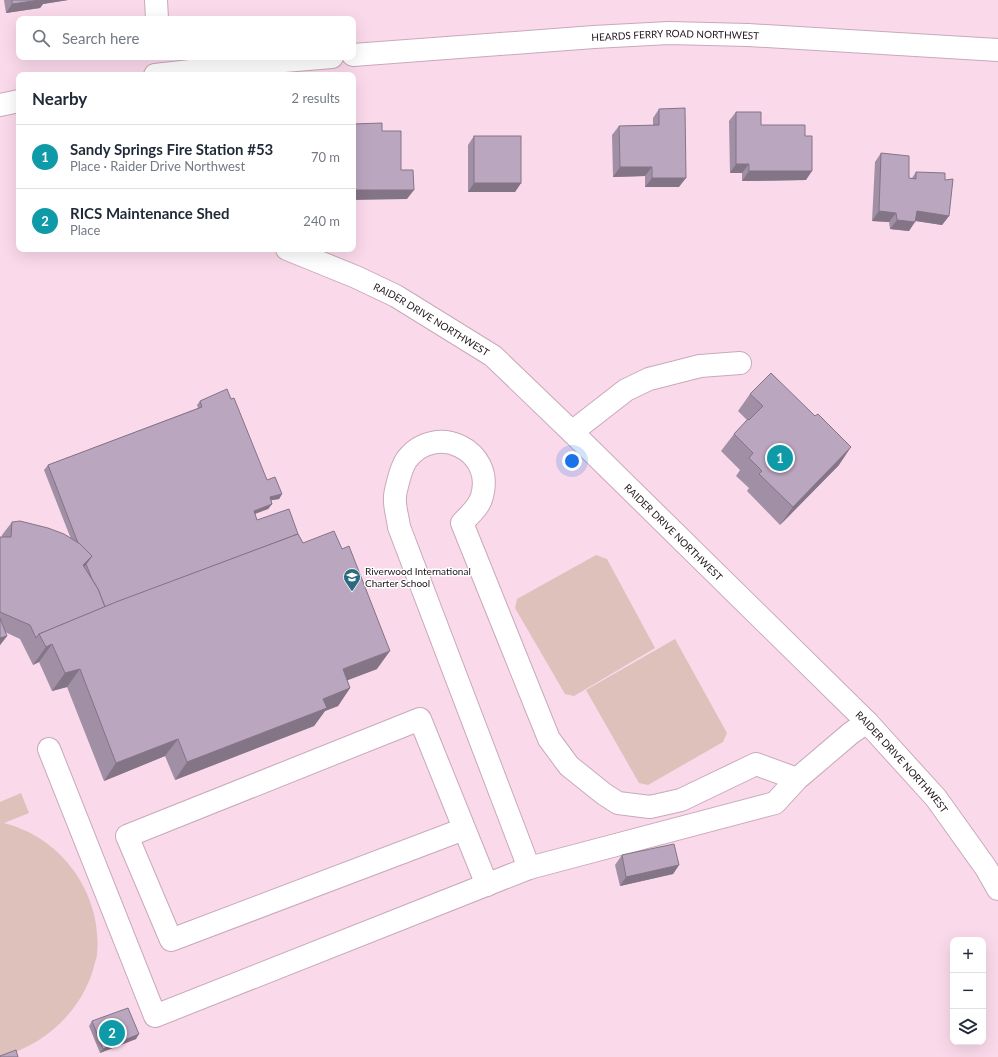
<!DOCTYPE html>
<meta charset="utf-8">
<style>
:root{--surface:#fff;--page:#f2f2f3;--text:#1f2937;--muted:#747a83;--line:#e0e1e3;--accent:#0b8043}
body{margin:0;font-family:Lato,sans-serif;background:var(--page);color:var(--text)}
.controls{position:absolute;right:12px;bottom:12px;display:grid;overflow:hidden;border-radius:8px;box-shadow:0 4px 16px #0002}
.controls button{width:36px;height:36px;display:grid;place-items:center;padding:0;border:0;border-bottom:1px solid var(--line);background:var(--surface);color:var(--text);font:20px sans-serif}
.you{position:absolute;left:572px;top:461px;width:14px;height:14px;margin:-10px;border:3px solid #fff;border-radius:50%;background:#1a73e8;box-shadow:0 0 0 6px #1a73e833}
.badge{display:grid;place-items:center;width:26px;height:26px;border-radius:50%;background:var(--accent);color:#fff;font-size:13px;font-weight:700}
.pin{position:absolute;translate:-50% -50%;border:2px solid #fff;box-shadow:0 1px 4px #0006}
.list{margin:0;padding:0;list-style:none}
h2{display:flex;justify-content:space-between;align-items:center;height:52px;margin:0;padding:0 16px;font-size:17px}
h2 small{font-size:13px;font-weight:400;color:var(--muted)}
.list li{display:grid;grid-template-columns:26px 1fr auto;gap:12px;align-items:center;box-sizing:border-box;height:64px;padding:0 16px;border-top:1px solid var(--line)}
.list b{display:block;font-size:15px;white-space:nowrap}
.list p{margin:0;font-size:13px;white-space:nowrap;color:var(--muted)}
.list em{font-size:13px;font-style:normal;color:var(--muted)}
.icon{flex:none;width:22px;height:22px;fill:none;stroke:currentColor;stroke-width:2;stroke-linecap:round;stroke-linejoin:round}
.map{position:relative;flex:none;width:998px;height:1057px;overflow:hidden}
.search{position:absolute;background:var(--surface);box-shadow:0 4px 16px #0002;left:16px;top:16px;width:340px;height:44px;display:flex;align-items:center;gap:10px;box-sizing:border-box;padding:0 14px;border-radius:8px;color:var(--muted);font-size:15px}
.panel{position:absolute;background:var(--surface);box-shadow:0 4px 16px #0002;left:16px;top:72px;width:340px;height:180px;border-radius:8px}
.map>svg:first-child{display:block}
</style>
<div class="map">
<svg width="998" height="1057" viewBox="0 0 998 1057">
<rect width="100%" height="100%" fill="#fad9eb"/>
<g fill="#dec1bb">
<path d="M596,555L607,559L655,648L574,696L565,694L515,608L517,599Z"/>
<path d="M675,639L727,733L723,742L648,785L639,783L586,690Z"/>
<path d="M21,793L29,813L4,823C63,838 103,895 97,955C96,960 94,965 93,970C80,1013 43,1046 0,1057V802Z"/>
</g>
<g fill="none" stroke-linecap="round" stroke-linejoin="round">
<defs>
<g id="minor">
<path d="M156,0L157,19"/>
<path id="s1" d="M353,55L594,37L669,33L748,35L998,50"/>
<path d="M155,75L260,63L332,57"/>
<path d="M0,105L19,101"/>
<path id="s2" d="M287,249L356,277L396,296L493,356L572,432L867,722L936,798L986,868L998,889"/>
<path d="M572,432L626,390L649,379L700,366L740,363"/>
<path d="M49,749L155,1016L529,868"/>
<path d="M797,779L756,764L681,800L650,807L618,803L604,794L569,766L549,739L462,523C470,514 479,508 482,496C495,450 436,422 407,459C402,466 400,474 398,482C397,487 395,492 395,497C394,506 398,518 399,527L529,868L775,803L797,779L851,733L867,722"/>
<path d="M464,829L171,940L127,836L420,719L487,885"/>
</g>
</defs>
<use href="#minor" stroke="#c8a9ba" stroke-width="24"/>
<use href="#minor" stroke="#fff" stroke-width="22"/>
</g>
<g fill="#a18fa5">
<path d="M4,0H68L43,4L40,8L6,13Z"/>
<path d="M659,109L679,187H645V176L613,177L612,135L619,126L653,125V118Z"/>
<path d="M736,112L761,125L806,180L742,181V173H730L729,121Z"/>
<path d="M474,136L521,183L515,192H468V145Z"/>
<path d="M881,153L909,178H912L916,172L945,180L949,216L942,225L915,221L909,231L890,229L889,222L872,221L875,162Z"/>
<path d="M750,394L839,465L780,525L747,491L749,488L736,476L740,470L721,451L734,434L747,420L738,411Z"/>
<path d="M200,401L267,480L282,494L279,499L271,500L272,504L268,509L255,514L257,520L298,534L303,543L377,669L347,680L350,688L338,706L325,711L314,726L175,780L165,756L104,781L67,687L52,691L39,662L33,665L20,639L5,632L7,636L0,645V537H2V535L12,522L71,539L44,470L48,465L198,408L197,405Z"/>
<path d="M622,855L679,865L673,874L620,886L615,865Z"/>
<path d="M92,1021L136,1039L100,1053L89,1026Z"/>
</g>
<g fill="#837486">
<path d="M40,0H68L43,4L40,8L6,13L12,4Z"/>
<path d="M736,164H749L742,173H730Z"/>
<path d="M620,167H652L645,176L613,177Z"/>
<path d="M749,171H812L806,180L742,181Z"/>
<path d="M652,178H686L679,187H645Z"/>
<path d="M474,183H521L515,192H468Z"/>
<path d="M353,190H414L407,199L353,200Z"/>
<path d="M879,211L896,213L889,222L872,221Z"/>
<path d="M917,211L949,216L942,225L910,220Z"/>
<path d="M897,220L915,222L909,231L890,229Z"/>
<path d="M851,447L839,465L780,525L793,507Z"/>
<path d="M282,494L279,499L267,501L270,497Z"/>
<path d="M272,504L268,509L251,515L254,511Z"/>
<path d="M92,556L83,569V565Z"/>
<path d="M7,636L0,645V638Z"/>
<path d="M52,644L39,662L33,665L46,647Z"/>
<path d="M390,651L377,669L330,687L343,669Z"/>
<path d="M80,669L67,687L52,691L65,673Z"/>
<path d="M350,688L338,706L325,711L314,726L175,780L187,762L323,699Z"/>
<path d="M178,739L165,756L104,781L116,763Z"/>
<path d="M679,865L673,874L620,886L626,877Z"/>
<path d="M139,1034L136,1039L100,1053L103,1049Z"/>
</g>
<g fill="#bba6c0" stroke="#837486">
<path d="M12,0H40L12,4Z"/>
<path d="M685,108L686,178H652V167H620L619,126L659,125V109Z"/>
<path d="M736,112H761V125H805V136H812V171H749V164H736Z"/>
<path d="M382,123V131H401V170H413L414,190H353V124Z"/>
<rect x="474" y="136" width="47" height="47"/>
<path d="M881,153L909,156V178L916,179V172L945,173V180L953,179L949,216L917,211L915,222L897,220L896,213L879,211Z"/>
<path d="M771,373L815,416L818,414L851,447L793,507L759,474L762,471L749,458L753,453L734,434L748,419L749,420L763,406L750,394Z"/>
<path d="M227,389L231,399L234,398L267,480L275,477L282,494L270,497L272,504L254,511L257,520L289,509L298,534L105,607L98,589L92,579L86,564L92,556L78,543L48,465L202,407L200,401Z"/>
<path d="M20,521L48,528L64,534L80,544L92,556L83,565L98,589L105,607L39,634L36,638L30,625L0,612V537H11L12,522Z"/>
<path d="M334,531L342,549L349,546L390,651L343,669L350,688L323,699L327,708L187,762L178,739L116,763L80,669L65,673L52,644L46,647L39,634L116,602L298,534L303,543Z"/>
<path d="M0,618L7,636L0,638Z"/>
<path d="M674,844L679,865L626,877L622,855Z"/>
<path d="M128,1008L139,1034L103,1049L92,1021Z"/>
<path d="M16,1050L18,1057H0V1056Z"/>
</g>
<defs>
<symbol id="school-pin" viewBox="-11 -11 22 30"><path d="M0 17L-7.5 6A9.5 9.5 0 1 1 7.5 6Z" fill="#2c6a80" stroke="#fff"/><path d="M0-5L7-2L0 1L-7-2ZM-4 1L0 2.5L4 1V4Q0 6-4 4Z" fill="#fff"/></symbol>
</defs>
<g fill-rule="evenodd">
<use href="#school-pin" x="342" y="567" width="20" height="27"/>
</g>
<g text-anchor="middle" dominant-baseline="central" stroke-width="3" stroke-linejoin="round" paint-order="stroke">
<g font-size="10" fill="#1f141b" stroke="#fff">
<text stroke="none"><textPath href="#s1" startOffset="323">HEARDS FERRY ROAD NORTHWEST</textPath></text>
<text stroke="none"><textPath href="#s2" startOffset="161">RAIDER DRIVE NORTHWEST</textPath></text>
<text stroke="none"><textPath href="#s2" startOffset="485">RAIDER DRIVE NORTHWEST</textPath></text>
<text stroke="none"><textPath href="#s2" startOffset="809">RAIDER DRIVE NORTHWEST</textPath></text>
</g>
<g font-size="10" fill="#1f141b" stroke="#fff" text-anchor="start">
<text x="365" y="571">Riverwood International<tspan x="365" dy="12">Charter School</tspan></text>
</g>
</g>
</svg>
<div class="controls">
<button>+</button>
<button>−</button>
<button><svg class="icon" aria-label="layers" viewBox="0 0 24 24"><path d="M12 4l9 5-9 5-9-5zM3 14l9 5 9-5"/></svg></button>
</div>
<div class="you"></div>
<div class="pin badge" style="left:780px;top:458px;background:#0f9aa8">1</div>
<div class="pin badge" style="left:112px;top:1033px;background:#0f9aa8">2</div>
<div class="search"><svg class="icon" aria-label="search" viewBox="0 0 24 24"><circle cx="10" cy="10" r="6"/><path d="M15 15l6 6"/></svg>Search here</div>
<section class="panel">
<h2>Nearby<small>2 results</small></h2>
<ul class="list">
<li><span class="badge" style="background:#0f9aa8">1</span><div><b>Sandy Springs Fire Station #53</b><p>Place · Raider Drive Northwest</p></div><em>70 m</em></li>
<li><span class="badge" style="background:#0f9aa8">2</span><div><b>RICS Maintenance Shed</b><p>Place</p></div><em>240 m</em></li>
</ul>
</section>
</div>
